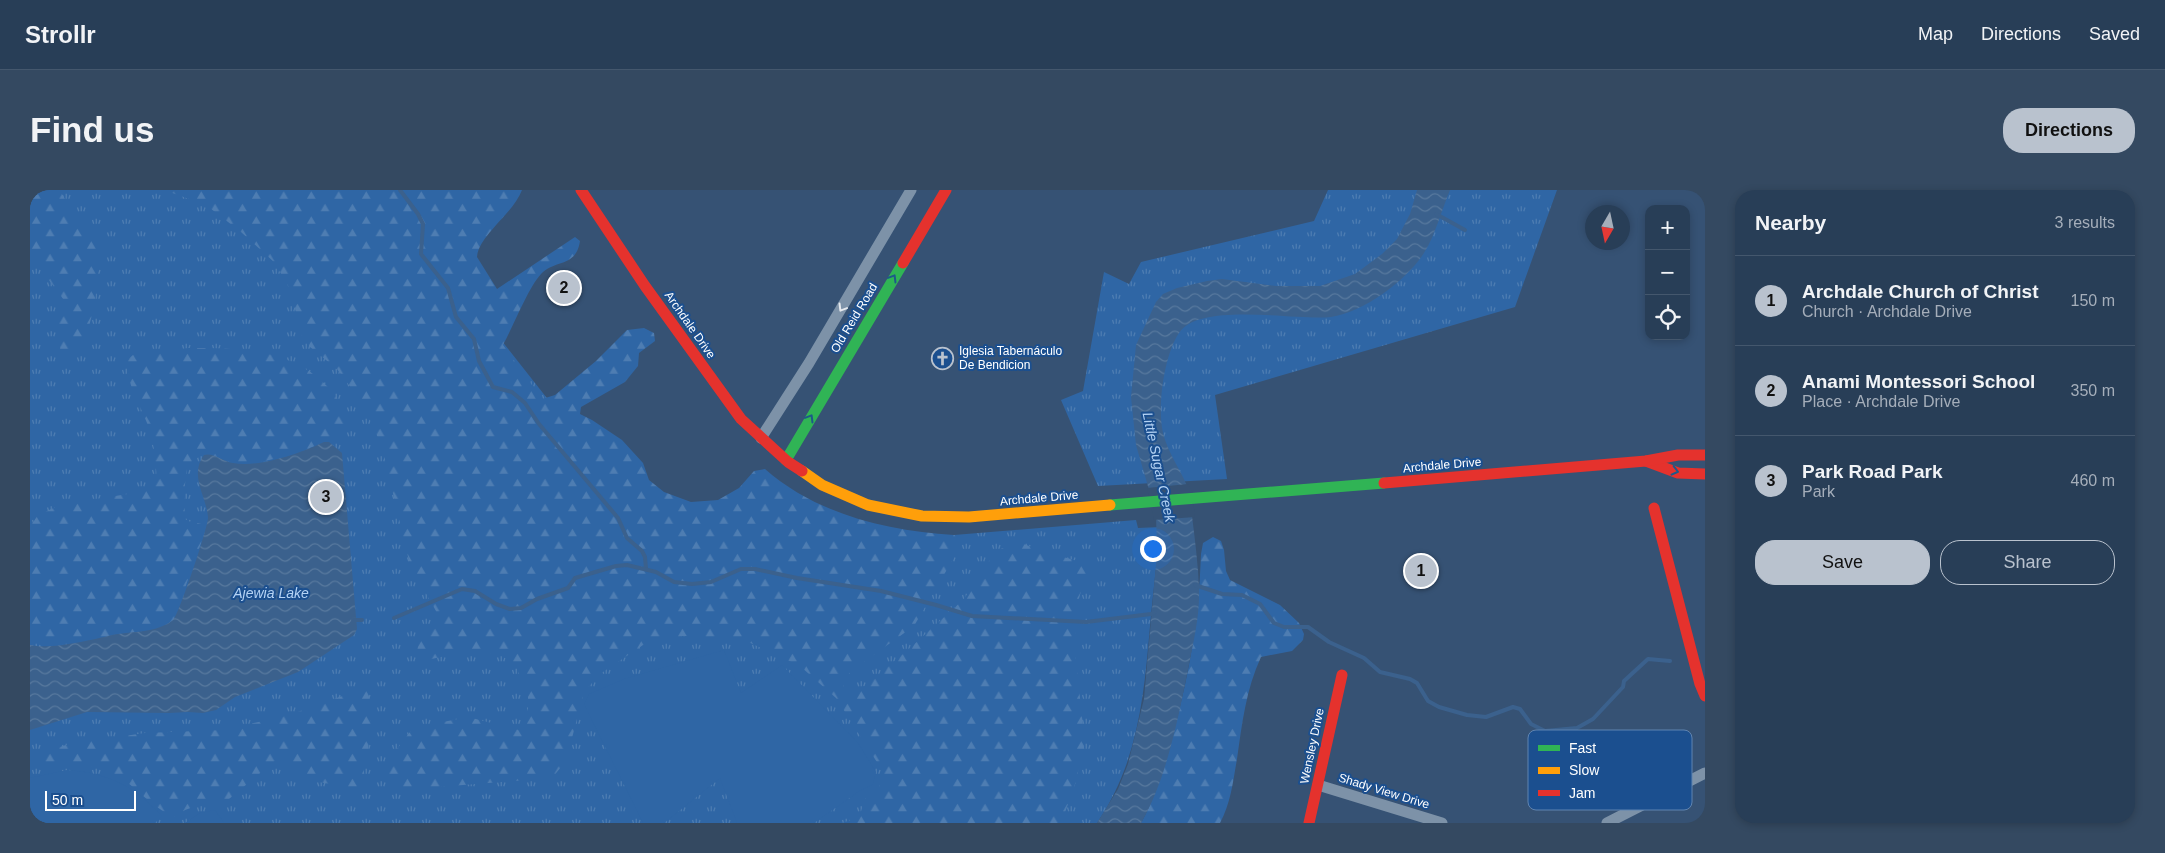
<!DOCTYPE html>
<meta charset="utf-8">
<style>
:root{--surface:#283e57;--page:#344961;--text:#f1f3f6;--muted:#a5aeba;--line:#44576d;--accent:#b9c2ce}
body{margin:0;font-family:Helvetica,sans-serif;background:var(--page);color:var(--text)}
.controls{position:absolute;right:15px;top:15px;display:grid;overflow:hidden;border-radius:10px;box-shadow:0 2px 8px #0003}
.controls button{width:45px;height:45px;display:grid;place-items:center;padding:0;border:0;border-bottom:1px solid var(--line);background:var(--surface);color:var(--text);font:25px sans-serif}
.compass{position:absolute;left:1555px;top:15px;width:45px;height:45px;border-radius:50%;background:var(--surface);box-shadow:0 2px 8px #0003;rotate:189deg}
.scale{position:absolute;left:15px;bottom:12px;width:91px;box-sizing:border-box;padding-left:5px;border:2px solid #fff;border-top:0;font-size:14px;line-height:18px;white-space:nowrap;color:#fff;-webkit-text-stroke:4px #1b4f8f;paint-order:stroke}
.you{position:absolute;left:1122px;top:358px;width:18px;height:18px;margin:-12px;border:4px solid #fff;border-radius:50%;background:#1a73e8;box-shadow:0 0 0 8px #1a73e833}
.badge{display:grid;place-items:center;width:32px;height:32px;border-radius:50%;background:var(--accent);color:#111;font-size:16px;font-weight:700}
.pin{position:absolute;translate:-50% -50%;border:2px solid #fff;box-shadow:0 1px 5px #0006}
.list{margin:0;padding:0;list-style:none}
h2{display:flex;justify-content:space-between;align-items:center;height:65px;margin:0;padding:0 20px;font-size:21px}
h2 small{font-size:16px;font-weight:400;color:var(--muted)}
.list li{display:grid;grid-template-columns:32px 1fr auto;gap:15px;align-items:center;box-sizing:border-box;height:90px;padding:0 20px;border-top:1px solid var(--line)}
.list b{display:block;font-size:19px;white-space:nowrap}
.list p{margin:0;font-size:16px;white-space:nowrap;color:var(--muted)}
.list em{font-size:16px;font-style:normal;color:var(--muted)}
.actions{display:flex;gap:10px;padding:15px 20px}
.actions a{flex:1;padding:11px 0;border:1px solid var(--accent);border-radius:20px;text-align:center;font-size:18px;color:var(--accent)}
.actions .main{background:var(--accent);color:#111}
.icon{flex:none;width:28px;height:28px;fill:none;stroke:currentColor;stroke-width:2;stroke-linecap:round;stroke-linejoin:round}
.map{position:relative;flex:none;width:1675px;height:633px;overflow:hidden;border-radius:20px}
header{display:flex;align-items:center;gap:30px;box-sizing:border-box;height:70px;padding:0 25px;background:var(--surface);border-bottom:1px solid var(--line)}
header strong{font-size:24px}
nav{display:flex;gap:28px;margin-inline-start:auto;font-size:18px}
.intro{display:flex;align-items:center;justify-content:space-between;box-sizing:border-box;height:120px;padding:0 30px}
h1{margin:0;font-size:35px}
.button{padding:12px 22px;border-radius:20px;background:var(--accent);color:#111;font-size:18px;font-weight:700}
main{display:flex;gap:30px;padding:0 30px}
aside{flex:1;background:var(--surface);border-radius:20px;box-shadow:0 2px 8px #0003}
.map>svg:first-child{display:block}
</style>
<header>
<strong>Strollr</strong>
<nav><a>Map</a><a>Directions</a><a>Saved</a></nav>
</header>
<div class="intro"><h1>Find us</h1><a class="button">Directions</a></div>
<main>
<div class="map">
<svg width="1675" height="633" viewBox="0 0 1675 633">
<defs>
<pattern id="grass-tufts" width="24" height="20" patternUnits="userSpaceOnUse" patternTransform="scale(1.25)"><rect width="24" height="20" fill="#2f66a5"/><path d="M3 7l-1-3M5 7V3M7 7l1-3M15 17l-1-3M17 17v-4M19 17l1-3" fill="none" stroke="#4e7db2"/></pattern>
<pattern id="forest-firs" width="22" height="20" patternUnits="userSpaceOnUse" patternTransform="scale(1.25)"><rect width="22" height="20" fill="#2f66a5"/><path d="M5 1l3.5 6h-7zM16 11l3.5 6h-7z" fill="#4e7db2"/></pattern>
<pattern id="water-waves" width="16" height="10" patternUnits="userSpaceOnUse" patternTransform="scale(1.25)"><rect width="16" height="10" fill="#3b618d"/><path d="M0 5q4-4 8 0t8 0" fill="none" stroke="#58799e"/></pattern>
</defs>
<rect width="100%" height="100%" fill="#365274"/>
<g fill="url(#grass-tufts)">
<path d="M0,0H353L520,212L644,376L893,416L924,345L1106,330L1108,338L1130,337C1127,370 1123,403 1120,436C1114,506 1108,573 1067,633H0Z"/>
<path d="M1298,0H1527L1485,117L1185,205L1197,289L1068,296L1031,210L1053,201L1074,82L1099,94L1111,72L1284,31Z"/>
</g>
<g fill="url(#forest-firs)">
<path d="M0,0H29C37,10 39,21 44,28C54,40 68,41 77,57L69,64L65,113L54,156L31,164L25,128L36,120L37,114L0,65Z"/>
<path d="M134,0H492C483,24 449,45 447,67L467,99L545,47L550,51C546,78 525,69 511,84C498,98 483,137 473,155L512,209L525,205L566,171L597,140L614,138L624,143L625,151L609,163L608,176L595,192L551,217L550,224L562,230L592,250L613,273L619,290L634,302L661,312L688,310L709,298L724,281L735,279C786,324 857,341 924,345L929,351L926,364L884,436L824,479L812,490L814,498L826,499L835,496L879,459L934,409L965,362L986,351L1012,361L1051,372L1066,374L1070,377L1052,398L1047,415L1045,463L1055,553L1044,598L1031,633H812C838,625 827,622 838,604L849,597L852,580L806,508L770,476L714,450L653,446L613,455L570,484L554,502L536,571L522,588L358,601L355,581L364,563L383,538L438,527L489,540L498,530V505L485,474L468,464L429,463L397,470L387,467L388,452L405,433L406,421L380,375L352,257L333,214L307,179L280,157L272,146L260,99L244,72L211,42L176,15Z"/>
<path d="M159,158C197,158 240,158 274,178C290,187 323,216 313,237C305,255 235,273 216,274C200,275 188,265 172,263L157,279L154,302L155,329C162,334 169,332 177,336C170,357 162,377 155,398C152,408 152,422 144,430C131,443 106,441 89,444C65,448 21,458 0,440V337L8,325L30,315L116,301C129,294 127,285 125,272C124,263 124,253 121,245C115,220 94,195 98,169L103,165Z"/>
<path d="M1183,347L1191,351L1194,360L1196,381L1200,390L1250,415L1269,433L1274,444L1273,450L1262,461L1231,467C1216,499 1212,534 1207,569C1203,591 1201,613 1190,633H1111C1122,614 1128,594 1134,573C1156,505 1169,435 1171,364L1173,353Z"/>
<path d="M329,500L338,501C345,533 338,564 330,595L325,598L270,589L264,586L253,571L246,570L199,609L180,611L155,620L146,627C119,618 103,590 76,580C53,571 27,577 4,574L5,565L39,554L115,543L193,540L259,525Z"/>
</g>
<g fill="#2f66a5">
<path d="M694,460L711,503L752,475L828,553L846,582L843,594L828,602L784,633H707L690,588L634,633H613L554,514L559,504L594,489Z"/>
<path d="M37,580C79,583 103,596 132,626L125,633H0V588Z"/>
<path d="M185,620L194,633H155L170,623Z"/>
</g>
<g fill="url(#water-waves)">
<path d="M1387,0H1420C1412,19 1405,46 1394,63C1376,91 1334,122 1301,127C1266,131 1170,111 1149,143C1134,165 1127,217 1133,243C1138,264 1152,281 1159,301C1161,309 1161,318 1162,326C1165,350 1168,374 1169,398C1170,424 1164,450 1159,474C1149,524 1137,589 1111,633H1067L1088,599L1098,574L1114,509L1127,363L1126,324L1106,255L1101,207L1106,155L1126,112L1133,104L1147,98L1177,91L1192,89L1246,96H1290L1325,84L1352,64L1367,49L1380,24Z"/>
<path d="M294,252H299L312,263L327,439L324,445L268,482L205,507L186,520L173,523L158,522L139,523L57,522L0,540V455C19,460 62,450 82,445C103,441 127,443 143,430C148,427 179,335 178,327C176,305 159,286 174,265C183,262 194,272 203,273C229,278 271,263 294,252Z"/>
</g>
<path fill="#365274" d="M1158,294L1162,301L1165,327L1124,330L1117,298Z"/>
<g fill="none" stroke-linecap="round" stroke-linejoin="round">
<g stroke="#3b618d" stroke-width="4">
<path d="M370,0L388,24L393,34L391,64L418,98L426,127L444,149L449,171L463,197L482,202L495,213L509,234L588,328L597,348L612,361L615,367L616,379"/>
<path d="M1406,24L1435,40"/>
<path d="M1165,395L1192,404L1212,405L1230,414L1244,433L1254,437H1278L1299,452L1334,468L1350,482L1380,489L1387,493L1398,511L1409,517L1437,525L1456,527L1483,517L1490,519L1501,534L1515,541L1547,538L1563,529L1593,497L1594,491L1618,469L1640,471"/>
<path d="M364,428L432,399L445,401L466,414L480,419L491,418L507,409L538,398L545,388L586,376L597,375L626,382L644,392L662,394L681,392L711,379H725L767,388L851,401L906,415L942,426L1056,432L1121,424L1125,422"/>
<path d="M323,430H332"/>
</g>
<g stroke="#7d92a8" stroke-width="11">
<path d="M731,248L779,173L881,0"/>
<path d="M1288,595L1412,633"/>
<path d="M1577,633L1675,583"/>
</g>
<g stroke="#30b455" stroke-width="11">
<path d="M756,270L873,73"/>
<path d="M1080,315L1354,293"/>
</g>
<path stroke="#ff9f0a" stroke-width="11" d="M772,281L792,295L838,315L892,326L939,327L1080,315"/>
<g stroke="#e5322d" stroke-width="11">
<path d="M551,0L615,96L711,229L758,272L772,281"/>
<path d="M873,73L916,0"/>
<path d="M1616,271L1648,283L1675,284"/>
<path d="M1354,293L1616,271L1648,265H1675"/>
<path d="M1624,318L1670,494L1675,506"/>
<path d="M1279,633L1312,485"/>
</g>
</g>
<defs><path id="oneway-chevron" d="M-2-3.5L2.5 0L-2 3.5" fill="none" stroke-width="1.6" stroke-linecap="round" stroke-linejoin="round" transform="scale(1.25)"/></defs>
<g stroke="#1d5989">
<use href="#oneway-chevron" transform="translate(863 88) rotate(-59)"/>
<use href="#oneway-chevron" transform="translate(780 228) rotate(-59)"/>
<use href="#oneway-chevron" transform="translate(1645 281) rotate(14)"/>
</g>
<use stroke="#e5e9ee" href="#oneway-chevron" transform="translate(812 118) rotate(121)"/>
<defs>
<symbol id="church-ring" viewBox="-11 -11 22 22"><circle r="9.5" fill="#1b4f8f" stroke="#b9c2ce" stroke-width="1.5"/><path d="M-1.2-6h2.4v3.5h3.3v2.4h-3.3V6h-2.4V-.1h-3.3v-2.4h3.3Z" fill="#b9c2ce"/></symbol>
</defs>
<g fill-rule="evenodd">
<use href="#church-ring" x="900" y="156" width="25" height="25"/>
</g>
<g text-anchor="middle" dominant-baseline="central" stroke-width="4" stroke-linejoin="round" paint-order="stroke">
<g font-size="12" fill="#fff" stroke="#1b4f8f">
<text transform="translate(824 128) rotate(-59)">Old Reid Road</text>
<text transform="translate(660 135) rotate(55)">Archdale Drive</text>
<text transform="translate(1412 275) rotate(-5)">Archdale Drive</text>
<text transform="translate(1009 308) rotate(-5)">Archdale Drive</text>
<text transform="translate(1282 556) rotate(-78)">Wensley Drive</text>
<text transform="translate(1354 601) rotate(17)">Shady View Drive</text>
</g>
<g font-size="12" fill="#fff" stroke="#1b4f8f" text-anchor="start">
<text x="929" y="161">Iglesia Tabernáculo<tspan x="929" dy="14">De Bendicion</tspan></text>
</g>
<g font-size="14" font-style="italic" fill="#b5d3f5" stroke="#1b4f8f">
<text transform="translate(1129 277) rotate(78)">Little Sugar Creek</text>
<text x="241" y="403">Ajewia Lake</text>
</g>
</g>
<rect x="1498" y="540" width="164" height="80" rx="8" fill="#1b4f8f" stroke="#5f84b1" stroke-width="1"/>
<rect x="1508" y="555" width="22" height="6" fill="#30b455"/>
<rect x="1508" y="577" width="22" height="7" fill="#ff9f0a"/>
<rect x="1508" y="600" width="22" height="6" fill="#e5322d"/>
<g font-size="14" fill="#fff">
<text x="1539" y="563">Fast</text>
<text x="1539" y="585">Slow</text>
<text x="1539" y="608">Jam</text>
</g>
</svg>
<div class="controls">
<button>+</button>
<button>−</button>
<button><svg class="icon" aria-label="locate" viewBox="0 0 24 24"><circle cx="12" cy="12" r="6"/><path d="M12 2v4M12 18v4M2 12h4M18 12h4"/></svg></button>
</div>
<svg class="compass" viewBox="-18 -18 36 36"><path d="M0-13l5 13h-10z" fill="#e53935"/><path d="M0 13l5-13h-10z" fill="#a5aeba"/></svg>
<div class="scale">50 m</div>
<div class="you"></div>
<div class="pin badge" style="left:1391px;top:381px">1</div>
<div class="pin badge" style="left:534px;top:98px">2</div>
<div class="pin badge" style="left:296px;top:307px">3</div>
</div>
<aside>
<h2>Nearby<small>3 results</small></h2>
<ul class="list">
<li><span class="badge">1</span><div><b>Archdale Church of Christ</b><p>Church · Archdale Drive</p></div><em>150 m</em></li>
<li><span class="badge">2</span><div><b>Anami Montessori School</b><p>Place · Archdale Drive</p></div><em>350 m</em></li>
<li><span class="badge">3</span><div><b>Park Road Park</b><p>Park</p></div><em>460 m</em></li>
</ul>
<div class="actions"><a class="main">Save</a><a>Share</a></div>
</aside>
</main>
